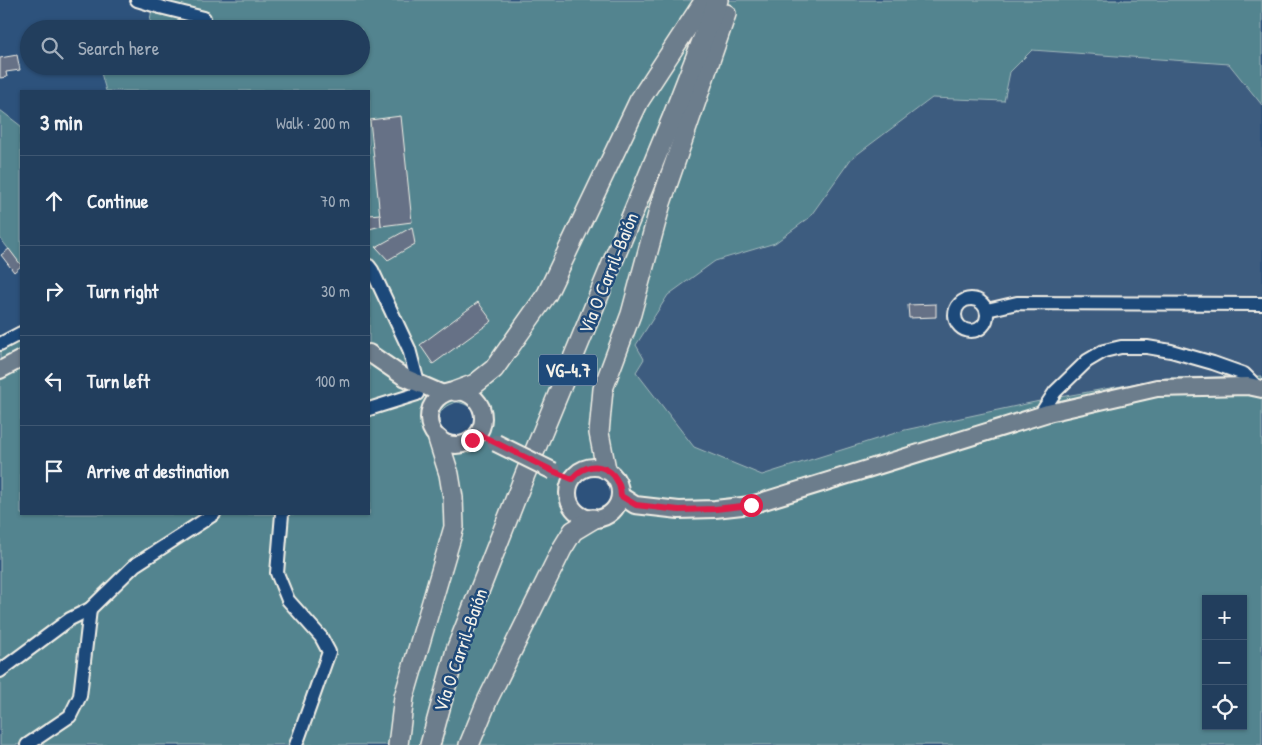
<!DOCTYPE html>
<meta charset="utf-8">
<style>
:root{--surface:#223e5d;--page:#2e4966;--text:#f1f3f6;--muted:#a2aebc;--line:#3f5772}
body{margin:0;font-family:"Patrick Hand",sans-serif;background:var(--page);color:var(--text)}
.controls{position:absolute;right:15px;bottom:15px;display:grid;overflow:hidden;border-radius:0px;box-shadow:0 1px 4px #0004}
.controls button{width:45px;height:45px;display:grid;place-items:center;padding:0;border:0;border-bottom:1px solid var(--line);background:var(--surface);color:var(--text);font:25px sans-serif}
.stop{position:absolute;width:15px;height:15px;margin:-11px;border:4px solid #e11d48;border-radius:50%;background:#fff}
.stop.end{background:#e11d48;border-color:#fff;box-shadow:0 1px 5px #0008}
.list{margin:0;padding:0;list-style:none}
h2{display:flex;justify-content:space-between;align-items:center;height:65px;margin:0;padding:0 20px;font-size:21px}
h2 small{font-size:16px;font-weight:400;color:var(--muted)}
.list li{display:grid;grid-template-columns:32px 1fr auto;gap:15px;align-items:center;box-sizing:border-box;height:90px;padding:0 20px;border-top:1px solid var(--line)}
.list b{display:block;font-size:19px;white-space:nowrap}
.list em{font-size:16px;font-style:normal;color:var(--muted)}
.icon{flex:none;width:28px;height:28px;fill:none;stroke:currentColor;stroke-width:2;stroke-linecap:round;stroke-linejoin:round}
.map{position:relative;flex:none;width:1262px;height:745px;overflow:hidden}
.search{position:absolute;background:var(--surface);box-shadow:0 1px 4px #0004;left:20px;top:20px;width:350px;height:55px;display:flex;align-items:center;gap:12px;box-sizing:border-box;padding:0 18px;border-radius:28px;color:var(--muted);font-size:19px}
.panel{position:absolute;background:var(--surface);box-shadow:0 1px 4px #0004;left:20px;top:90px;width:350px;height:425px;border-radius:0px}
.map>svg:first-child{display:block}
</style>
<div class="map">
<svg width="1262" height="745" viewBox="0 0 1262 745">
<rect width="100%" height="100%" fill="#2d527c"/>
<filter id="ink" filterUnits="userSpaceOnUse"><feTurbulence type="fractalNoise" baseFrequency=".02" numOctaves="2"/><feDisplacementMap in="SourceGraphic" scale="10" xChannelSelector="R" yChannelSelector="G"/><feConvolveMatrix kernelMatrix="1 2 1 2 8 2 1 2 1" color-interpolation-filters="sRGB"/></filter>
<g filter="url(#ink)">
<path fill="#3e5b7f" d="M1032,50L1229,64L1262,105V376L1166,378L905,430L762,475L694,447L635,372L644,359L636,346L668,295L715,261L775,243L809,218L851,159L933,98L1004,101L1010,72Z"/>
<g fill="#52848f" stroke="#a3babc" fill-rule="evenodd">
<path d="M153,0H1262V105L1229,64L1032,50L1010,72L1004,101L932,98L851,159L809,218L775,243L715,261L668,295L636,345L644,359L636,372L694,447L762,475L905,430L1049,399L1166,378L1262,376V745H0V344L21,333V514H369V91H106L101,73L107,66H361V29H149ZM457,402C471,404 482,416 473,430C456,459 416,411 457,402ZM593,472C605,474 616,484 611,497C609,502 605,506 600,508C576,517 563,478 593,472ZM1206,599H1243V726H1206Z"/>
<path d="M0,110L21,126V265L0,238Z"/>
</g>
<g fill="#667186" stroke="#f4f1e8">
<path d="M17,55L20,70L6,72L7,77L0,78V58Z"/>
<path d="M401,116L412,222L381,226L370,120Z"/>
<path d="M380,214L381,226L369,229V215Z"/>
<path d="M412,227L415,244L388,260L376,247Z"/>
<path d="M9,249L21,265V266L14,272L1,255Z"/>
<path d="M478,302L492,321L433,364L420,345Z"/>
<path d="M936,304V317L909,318L908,305Z"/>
</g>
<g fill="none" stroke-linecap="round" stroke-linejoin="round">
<defs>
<g id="minor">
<path d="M137,0L160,7L204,18"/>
<path d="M369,266L372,270L409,349L418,383"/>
<circle cx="971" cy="315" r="16"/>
<path d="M987,310L1017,303L1262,304"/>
<path d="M0,344L21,333"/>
<path d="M369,409L417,394"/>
<path d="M1040,415L1055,392L1087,361L1104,351L1121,347H1147L1171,351L1213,363L1244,374L1258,388"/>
<path d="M282,514L277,573L288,600L321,637L329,652L296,745"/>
<path d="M0,671L70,619L90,609"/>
<path d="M27,745L70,716L80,696L90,609L135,565L214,514"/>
</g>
<g id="major">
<path d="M369,353L404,377L443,394"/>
<path d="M0,370L21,359"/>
<circle cx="456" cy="418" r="27"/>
<circle cx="594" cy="493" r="26"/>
<path d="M621,496L635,505L679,510L715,509L751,505L1048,413L1157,388L1248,386L1262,389"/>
</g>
<g id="highway">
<path d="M456,391L475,384L494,369L547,294L639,101L705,0"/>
<path d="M606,469L599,433L603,389L631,314L661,203L726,14"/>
<path d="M398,745L404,697L454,527L453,498L449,474L438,439"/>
<path d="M430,745L456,650L524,477L672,118L718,0"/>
<path d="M469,745L488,699L562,549L573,531L593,519"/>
</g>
</defs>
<use href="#minor" stroke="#f4f1e8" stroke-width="16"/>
<use href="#major" stroke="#f4f1e8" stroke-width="20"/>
<use href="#highway" stroke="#f4f1e8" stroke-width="22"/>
<use href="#minor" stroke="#1f4a7a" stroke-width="12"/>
<use href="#major" stroke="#6c7d8c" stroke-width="16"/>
<use href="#highway" stroke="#6c7d8c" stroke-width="19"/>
<defs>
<path id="major-bridge" d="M496,443L553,471"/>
</defs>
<use href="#major-bridge" stroke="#f4f1e8" stroke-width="20" stroke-linecap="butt"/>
<use href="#major-bridge" stroke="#6c7d8c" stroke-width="16"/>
</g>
</g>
<g fill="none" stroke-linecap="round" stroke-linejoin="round" filter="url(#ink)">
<path stroke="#e11d48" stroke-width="6" d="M472,440L478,434L553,471L572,479C590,456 620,467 621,496L636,505L679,510L715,509L751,505"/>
</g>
<g text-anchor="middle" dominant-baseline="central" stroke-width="5" stroke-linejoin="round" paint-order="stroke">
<rect fill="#1f4a7a" stroke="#b4bfc7" stroke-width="1" x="539" y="354.5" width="58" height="31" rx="4"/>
<g font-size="18" font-weight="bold" fill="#f4f1e8">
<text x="568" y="370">VG-4.7</text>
</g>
<g font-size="19" fill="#f4f1e8" stroke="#1f4a7a">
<text transform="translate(608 273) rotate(-68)">Vía O Carril-Baión</text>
<text transform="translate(460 650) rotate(-71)">Vía O Carril-Baión</text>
</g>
</g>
</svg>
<div class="controls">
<button>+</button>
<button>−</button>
<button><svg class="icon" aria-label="locate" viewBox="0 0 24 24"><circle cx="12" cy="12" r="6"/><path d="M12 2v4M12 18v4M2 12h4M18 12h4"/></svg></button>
</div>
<div class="stop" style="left:751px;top:505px"></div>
<div class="stop end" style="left:472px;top:440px"></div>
<div class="search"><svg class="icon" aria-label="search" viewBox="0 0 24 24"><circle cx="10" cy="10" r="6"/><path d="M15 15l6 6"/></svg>Search here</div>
<section class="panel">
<h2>3 min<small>Walk · 200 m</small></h2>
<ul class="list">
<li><svg class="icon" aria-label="ahead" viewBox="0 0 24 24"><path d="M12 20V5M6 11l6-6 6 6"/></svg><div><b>Continue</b></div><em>70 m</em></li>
<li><svg class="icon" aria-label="right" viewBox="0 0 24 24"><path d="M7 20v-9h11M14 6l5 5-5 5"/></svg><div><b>Turn right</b></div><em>30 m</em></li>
<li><svg class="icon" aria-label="left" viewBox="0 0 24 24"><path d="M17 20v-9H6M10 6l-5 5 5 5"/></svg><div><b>Turn left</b></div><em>100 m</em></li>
<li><svg class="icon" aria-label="arrive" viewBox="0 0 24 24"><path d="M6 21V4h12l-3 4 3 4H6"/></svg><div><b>Arrive at destination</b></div></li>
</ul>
</section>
</div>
